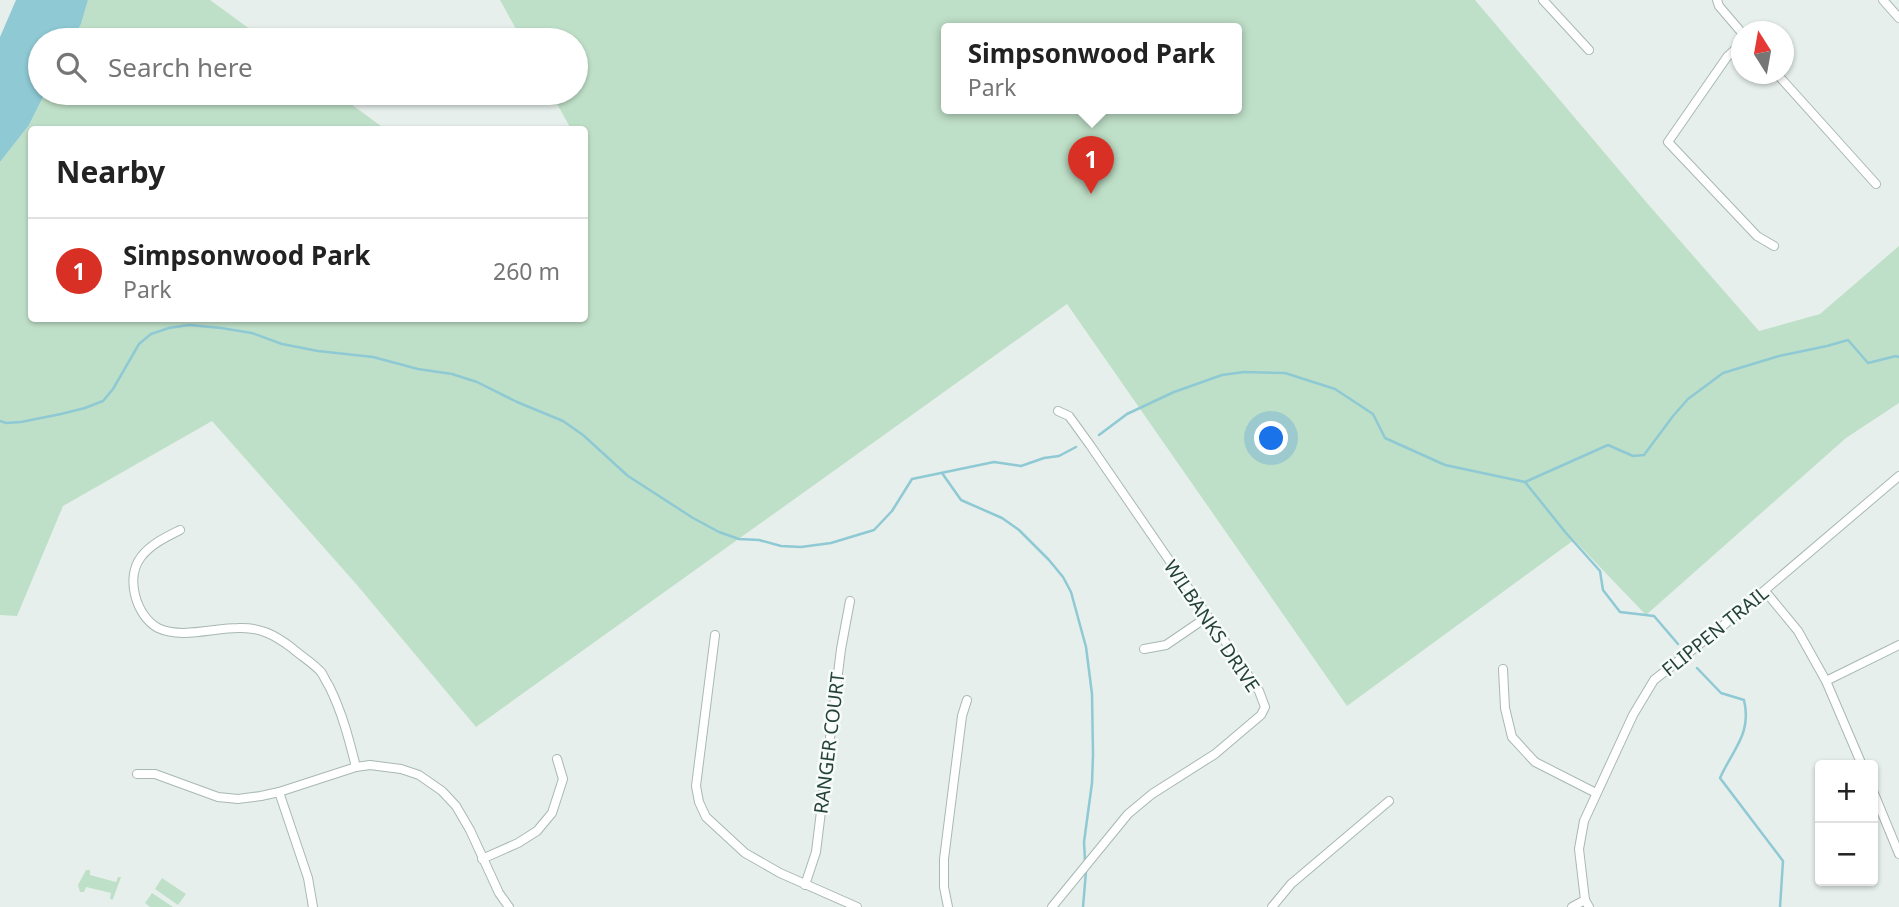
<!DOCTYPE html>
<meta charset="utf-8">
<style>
:root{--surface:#fff;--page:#f6f6f6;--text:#222;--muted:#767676;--line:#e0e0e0;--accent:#d93025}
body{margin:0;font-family:"Noto Sans",sans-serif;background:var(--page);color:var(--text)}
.controls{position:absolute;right:21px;bottom:21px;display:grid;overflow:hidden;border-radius:7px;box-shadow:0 2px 5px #0004}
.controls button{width:63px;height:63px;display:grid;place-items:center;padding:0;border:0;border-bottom:2px solid var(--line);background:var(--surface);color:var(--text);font:35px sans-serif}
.compass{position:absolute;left:1731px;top:21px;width:63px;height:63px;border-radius:50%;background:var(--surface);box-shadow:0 2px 5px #0004;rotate:349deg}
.you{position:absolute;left:1272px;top:439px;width:24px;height:24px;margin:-18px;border:5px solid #fff;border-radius:50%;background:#1a73e8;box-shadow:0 0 0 10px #1a73e833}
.badge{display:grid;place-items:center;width:46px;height:46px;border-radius:50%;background:var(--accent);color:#fff;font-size:23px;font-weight:700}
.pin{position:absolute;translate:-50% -58px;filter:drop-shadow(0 2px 4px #0008)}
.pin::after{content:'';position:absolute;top:37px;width:24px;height:21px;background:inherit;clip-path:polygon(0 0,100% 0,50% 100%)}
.popup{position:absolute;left:941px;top:23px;width:301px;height:91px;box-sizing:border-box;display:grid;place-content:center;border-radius:7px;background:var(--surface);filter:drop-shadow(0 2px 5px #0005);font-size:23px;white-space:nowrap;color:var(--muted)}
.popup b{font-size:26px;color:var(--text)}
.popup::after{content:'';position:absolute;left:50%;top:100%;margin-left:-14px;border:14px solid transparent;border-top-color:var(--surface)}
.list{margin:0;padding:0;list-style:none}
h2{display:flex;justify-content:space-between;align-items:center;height:91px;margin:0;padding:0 28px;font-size:30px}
h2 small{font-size:23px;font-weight:400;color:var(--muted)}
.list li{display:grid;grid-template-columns:46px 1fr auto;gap:21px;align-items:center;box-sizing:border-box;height:105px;padding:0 28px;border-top:2px solid var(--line)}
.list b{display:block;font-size:26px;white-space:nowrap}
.list p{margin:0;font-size:23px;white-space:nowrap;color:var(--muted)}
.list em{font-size:23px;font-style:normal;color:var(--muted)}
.icon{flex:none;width:38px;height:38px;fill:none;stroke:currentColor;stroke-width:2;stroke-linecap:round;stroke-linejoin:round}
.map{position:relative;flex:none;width:1899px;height:907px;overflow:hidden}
.search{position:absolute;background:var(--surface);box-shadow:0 2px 5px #0004;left:28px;top:28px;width:560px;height:77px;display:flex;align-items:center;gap:18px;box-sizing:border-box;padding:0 24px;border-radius:38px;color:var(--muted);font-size:26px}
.panel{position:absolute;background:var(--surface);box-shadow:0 2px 5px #0004;left:28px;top:126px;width:560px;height:196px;border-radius:7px}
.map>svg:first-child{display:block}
</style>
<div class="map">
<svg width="1899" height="907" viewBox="0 0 1899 907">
<rect width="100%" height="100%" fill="#e6efeb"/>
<g fill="#bfe0c8" fill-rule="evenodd">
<path d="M88,0H210L265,40H72L81,24Z"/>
<path d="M500,0H1475L1647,203L1759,331L1820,314L1899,246V403L1846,438L1646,615L1574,540L1347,706L1067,304L476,727L357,585L212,421L63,506L17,616L0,615V162L29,125L45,93H336L385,129H447L32,130V318H584V130L571,129L551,93H576V40H522ZM946,28H1236V108H946Z"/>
<path d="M86,870H90V875L116,882L118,877H121L113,899L112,900L110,898L111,893L86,887L84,892H80L78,885Z"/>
<path d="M162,878L186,894L178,905L155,889Z"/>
<path d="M152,893L173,907H150L145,903Z"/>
</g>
<path fill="#8ec9d4" d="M16,0H88L81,24L72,40H40V93H45L29,125L0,162V37Z"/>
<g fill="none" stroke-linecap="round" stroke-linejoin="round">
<g stroke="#8ec9d4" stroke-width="2.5">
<path d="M0,421L6,423L21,422L61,414L85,408L103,401L113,389L139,344L151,334L169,328L189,325L221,328L252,333L282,344L318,351L373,357L418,369L452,374L477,382L517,402L563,421L583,435L628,476L693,518L719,532L739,539L759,540L781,546L801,547L831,543L874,530L892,511L912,479L994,462L1021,466L1044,458L1059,456L1076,447"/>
<path d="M1099,435L1127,414L1174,392L1222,375L1244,372L1285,373L1335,389L1373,414L1385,438L1445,465L1525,482L1608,445L1633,456L1644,455L1673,416L1688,399L1723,373L1779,356L1827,346L1848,340L1868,363L1896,356L1899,357"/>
<path d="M942,473L961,500L1002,518L1019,530L1049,560L1063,577L1071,592L1086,647L1092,694L1093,755L1092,783L1084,842L1085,861"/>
<path d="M1525,482L1566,533L1600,571L1603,590L1620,612L1654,616L1678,644"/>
<path d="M1697,668L1721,693L1744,700C1752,734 1733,749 1720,778L1783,861L1780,907"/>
<path d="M1083,907L1086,871"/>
</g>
<defs>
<g id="minor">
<path d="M1543,0L1589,50"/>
<path d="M1717,0L1719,6L1742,33"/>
<path d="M1883,0L1899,18"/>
<path d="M1742,43L1727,57L1668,142L1757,236L1774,246"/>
<path d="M1777,74L1876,184"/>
<path d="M180,530C166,537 151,544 141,557C125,578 136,616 158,628C181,639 214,628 238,628C260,627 275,635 292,648C301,656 313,663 321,672C324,676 326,682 329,686C342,712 349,739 356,767"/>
<path d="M1765,591L1798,631L1826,681L1862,765"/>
<path d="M715,635L696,786L699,802L706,817L745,853L780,873L857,907"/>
<path d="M1144,649L1166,645L1207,617"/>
<path d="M1503,669L1505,708L1512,737L1535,762L1596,793"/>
<path d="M1826,681L1899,645"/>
<path d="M137,774H155L218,797L238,799L261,796L279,792L356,767L370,765L401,769L419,775L442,791L456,806L470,830L499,893L509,907"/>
<path d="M1873,791L1899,854"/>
<path d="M279,792L308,878L313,907"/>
<path d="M482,859L518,843L537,831L552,813L563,779L557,759"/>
<path d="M805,885L816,852L841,649L850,601"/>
<path d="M948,907L944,887V859L962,716L967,700"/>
<path d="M1052,907L1128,814L1152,794L1215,754L1261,715L1265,707L1259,691L1090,445L1069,416L1058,411"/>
<path d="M1272,907L1291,884L1389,801"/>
<path d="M1572,907L1585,900"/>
<path d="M1589,907L1585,900L1579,849L1584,821L1633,715L1654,680L1725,624L1899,476"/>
</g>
</defs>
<use href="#minor" stroke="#a8b8b2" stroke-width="10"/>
<use href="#minor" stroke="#fff" stroke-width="8"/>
</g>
<g text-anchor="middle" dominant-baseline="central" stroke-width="5" stroke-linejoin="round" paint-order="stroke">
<g font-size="19" fill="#24423a" stroke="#f7fbf9">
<text transform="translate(1212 626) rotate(56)">WILBANKS DRIVE</text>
<text transform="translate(1715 631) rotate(-39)">FLIPPEN TRAIL</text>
<text transform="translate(829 743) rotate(-83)">RANGER COURT</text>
</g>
</g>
</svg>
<div class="controls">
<button>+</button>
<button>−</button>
</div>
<svg class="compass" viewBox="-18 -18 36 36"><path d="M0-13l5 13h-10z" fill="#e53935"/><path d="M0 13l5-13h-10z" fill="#767676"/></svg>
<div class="you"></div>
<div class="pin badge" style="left:1091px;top:194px">1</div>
<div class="popup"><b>Simpsonwood Park</b>Park</div>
<div class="search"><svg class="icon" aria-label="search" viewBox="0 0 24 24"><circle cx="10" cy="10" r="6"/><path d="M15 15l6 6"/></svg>Search here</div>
<section class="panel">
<h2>Nearby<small></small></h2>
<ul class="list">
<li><span class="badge">1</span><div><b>Simpsonwood Park</b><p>Park</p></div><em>260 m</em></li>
</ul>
</section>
</div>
